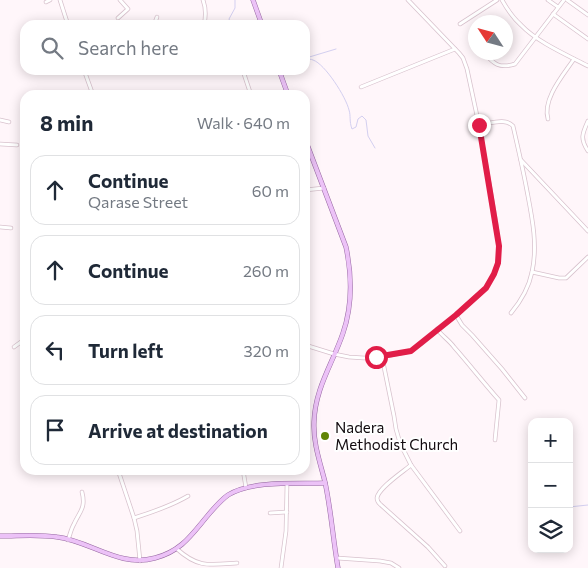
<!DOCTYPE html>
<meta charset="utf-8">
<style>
:root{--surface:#fff;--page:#f2f2f3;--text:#1f2937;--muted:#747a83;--line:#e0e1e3}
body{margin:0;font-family:Commissioner,sans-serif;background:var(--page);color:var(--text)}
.controls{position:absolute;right:15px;bottom:15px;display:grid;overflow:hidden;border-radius:10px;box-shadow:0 2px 12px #0003}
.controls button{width:45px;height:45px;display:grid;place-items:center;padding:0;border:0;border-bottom:1px solid var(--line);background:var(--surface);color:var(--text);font:25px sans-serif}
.compass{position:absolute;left:468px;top:15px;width:45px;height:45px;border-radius:50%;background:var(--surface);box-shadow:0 2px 12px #0003;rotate:306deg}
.stop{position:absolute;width:15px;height:15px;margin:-11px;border:4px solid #e11d48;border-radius:50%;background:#fff}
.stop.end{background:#e11d48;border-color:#fff;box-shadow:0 1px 5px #0008}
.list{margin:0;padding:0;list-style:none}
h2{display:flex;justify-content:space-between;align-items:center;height:65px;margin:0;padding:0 20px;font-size:21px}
h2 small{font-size:16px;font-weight:400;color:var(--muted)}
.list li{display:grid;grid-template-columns:32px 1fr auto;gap:15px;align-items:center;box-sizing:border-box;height:70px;margin:0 10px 10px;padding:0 10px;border:1px solid var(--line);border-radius:15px}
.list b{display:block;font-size:19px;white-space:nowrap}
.list p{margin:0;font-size:16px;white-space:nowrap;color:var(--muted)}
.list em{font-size:16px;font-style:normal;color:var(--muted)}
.icon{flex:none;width:28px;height:28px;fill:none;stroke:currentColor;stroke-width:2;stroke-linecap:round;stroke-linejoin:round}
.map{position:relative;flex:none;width:588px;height:568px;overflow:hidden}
.search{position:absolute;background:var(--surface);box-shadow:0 2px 12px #0003;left:20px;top:20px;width:290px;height:55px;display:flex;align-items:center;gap:12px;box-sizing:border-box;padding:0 18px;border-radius:15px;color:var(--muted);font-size:19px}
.panel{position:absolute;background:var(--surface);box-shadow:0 2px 12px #0003;left:20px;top:90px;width:290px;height:385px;border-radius:15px}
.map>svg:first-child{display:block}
</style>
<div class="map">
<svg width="588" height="568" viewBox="0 0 588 568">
<rect width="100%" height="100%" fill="#fff6fa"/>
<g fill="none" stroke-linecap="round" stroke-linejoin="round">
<g stroke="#d3cff0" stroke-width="1">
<path d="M231,25L229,19L235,8V0"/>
<path d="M306,58L336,49"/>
<path d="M305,59C306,59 312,59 313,60C325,64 346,97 349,110C351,116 349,121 352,129L356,127L358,119L362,116L366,120L368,136L375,148"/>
<path d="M569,507L588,505"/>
</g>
<defs>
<g id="minor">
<path d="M60,0L68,25"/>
<path d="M203,0C206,8 206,16 204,25"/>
<path d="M502,0C507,9 513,18 521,25C537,42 567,55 588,66"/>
<path d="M548,0L558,7"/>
<path d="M567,0L588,15"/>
<path d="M46,2L50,0"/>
<path d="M553,14L588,39"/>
<path d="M118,18L128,9L120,0"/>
<path d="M460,24L497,0"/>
<path d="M154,25L157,17"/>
<path d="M485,52L484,53C494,64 499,69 515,64L564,0"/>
<path d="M84,70L93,95"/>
<path d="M244,74L251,95"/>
<path d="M361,87L455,49"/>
<path d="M548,119C542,99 564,74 574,59"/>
<path d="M0,120L9,122"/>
<path d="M588,121C582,134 580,139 588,151"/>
<path d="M479,125C490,124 505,117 513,126C518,148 523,169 527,191C532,217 538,245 532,272C529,287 521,301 511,313"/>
<path d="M0,144L17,145"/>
<path d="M521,160L588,231"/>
<path d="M305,190L324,188"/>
<path d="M0,227L11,228"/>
<path d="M532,272L559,278H566L588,257"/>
<path d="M456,315L462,325L472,335L502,369L525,398"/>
<path d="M437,329C442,336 449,340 454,347C469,364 483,382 499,400L495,440"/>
<path d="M305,345L334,354L349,357L364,358L382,357L411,351L421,344L456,315L486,288L494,274L498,263L499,246L496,223L479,125L467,69L463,58L459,53L408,0"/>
<path d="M14,347L25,339"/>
<path d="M382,357L394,416L396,429L400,443L411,465L460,531"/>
<path d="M411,465C404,471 378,488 377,498C377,502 379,503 381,505L428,547L445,566"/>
<path d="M118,470L134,518L137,531L140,561"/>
<path d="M243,470L246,488"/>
<path d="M270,513L287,512"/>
<path d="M134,518C153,512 171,506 188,496"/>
<path d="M68,540C70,535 71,529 74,524C80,511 86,508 82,492"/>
<path d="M177,549C198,568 209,565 237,563"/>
<path d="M337,558L380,561L391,563L399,568"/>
<path d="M281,568L286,531L287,484"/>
</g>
<g id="major">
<path d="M253,0L262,25"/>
<path d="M279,70L288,95"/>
<path d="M305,139L346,247C352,276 353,304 343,333C333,363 315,388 314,422C313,443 320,462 325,482C331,510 333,539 338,568"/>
<path d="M0,536C19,536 38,534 57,537C91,541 119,568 155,558C182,551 192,534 209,514C215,507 221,500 228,495C252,480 297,484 325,483"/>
</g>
</defs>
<use href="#minor" stroke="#d8c2cd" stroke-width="4.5"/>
<use href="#major" stroke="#9768a2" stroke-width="5"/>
<use href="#minor" stroke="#fff" stroke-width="3"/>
<use href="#major" stroke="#ecc2f7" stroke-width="4"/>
</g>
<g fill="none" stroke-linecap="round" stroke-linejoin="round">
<path stroke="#e11d48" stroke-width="6" d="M376,357L411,351L456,315L486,288L494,274L498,263L499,246L479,125"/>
</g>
<circle fill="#5f8506" stroke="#fff" stroke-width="2" cx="325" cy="436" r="5"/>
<g text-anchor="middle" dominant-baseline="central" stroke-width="4" stroke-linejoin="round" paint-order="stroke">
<g font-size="15" fill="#120b0f" stroke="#fff" text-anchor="start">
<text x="335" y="427">Nadera<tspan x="335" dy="17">Methodist Church</tspan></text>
</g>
</g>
</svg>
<div class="controls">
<button>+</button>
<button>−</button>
<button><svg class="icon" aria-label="layers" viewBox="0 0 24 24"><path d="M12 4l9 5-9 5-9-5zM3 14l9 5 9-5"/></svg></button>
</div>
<svg class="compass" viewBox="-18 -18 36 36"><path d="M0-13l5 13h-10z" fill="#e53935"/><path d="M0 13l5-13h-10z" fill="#747a83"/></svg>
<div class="stop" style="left:376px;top:357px"></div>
<div class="stop end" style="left:479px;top:125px"></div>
<div class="search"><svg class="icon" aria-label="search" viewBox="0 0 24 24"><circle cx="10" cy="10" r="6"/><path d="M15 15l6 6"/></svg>Search here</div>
<section class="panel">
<h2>8 min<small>Walk · 640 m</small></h2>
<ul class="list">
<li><svg class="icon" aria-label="ahead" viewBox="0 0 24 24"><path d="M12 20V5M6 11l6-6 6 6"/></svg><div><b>Continue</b><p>Qarase Street</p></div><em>60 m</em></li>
<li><svg class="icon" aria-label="ahead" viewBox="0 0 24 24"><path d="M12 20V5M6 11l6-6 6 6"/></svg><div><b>Continue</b></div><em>260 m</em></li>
<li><svg class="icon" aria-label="left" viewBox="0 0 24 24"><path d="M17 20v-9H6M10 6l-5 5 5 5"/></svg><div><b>Turn left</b></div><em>320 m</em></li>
<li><svg class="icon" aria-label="arrive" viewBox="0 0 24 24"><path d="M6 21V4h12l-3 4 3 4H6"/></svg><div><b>Arrive at destination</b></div></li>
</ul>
</section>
</div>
